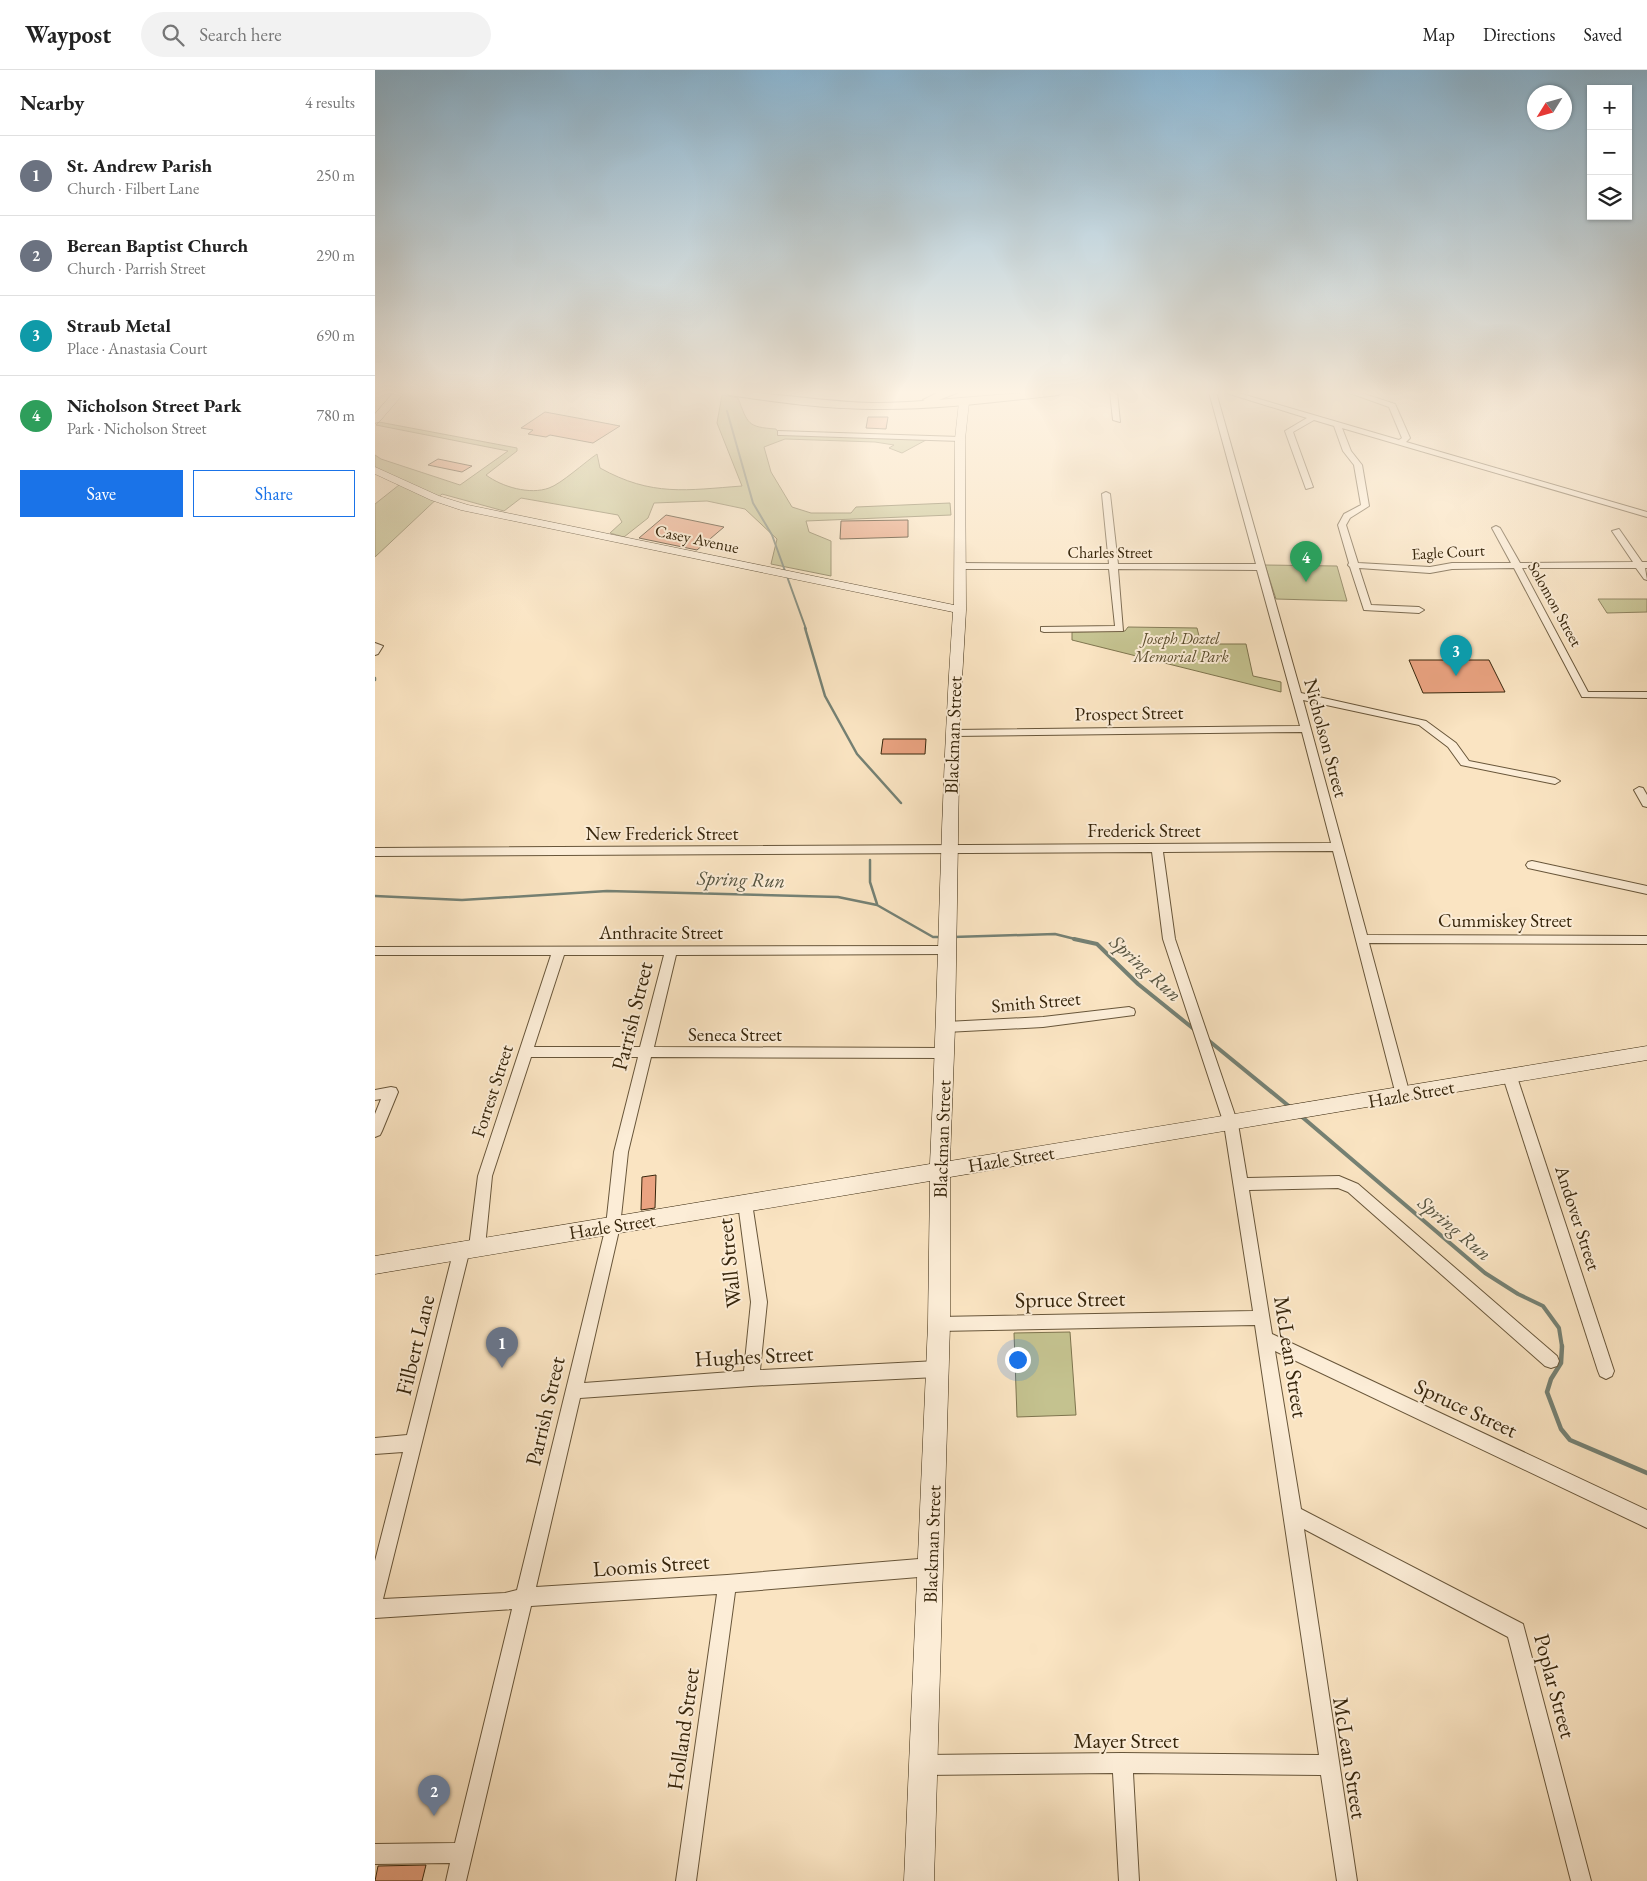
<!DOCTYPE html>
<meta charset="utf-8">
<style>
:root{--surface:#fff;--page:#f2f2f2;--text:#222;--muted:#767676;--line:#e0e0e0;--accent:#1a73e8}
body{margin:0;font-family:"EB Garamond",serif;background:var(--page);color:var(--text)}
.controls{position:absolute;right:15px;top:15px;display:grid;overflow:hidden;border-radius:0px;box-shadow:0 1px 4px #0004}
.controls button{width:45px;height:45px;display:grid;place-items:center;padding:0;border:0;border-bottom:1px solid var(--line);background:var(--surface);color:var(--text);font:25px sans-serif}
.compass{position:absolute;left:1152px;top:15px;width:45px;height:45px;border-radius:50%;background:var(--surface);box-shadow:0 1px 4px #0004;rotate:233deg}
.you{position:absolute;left:642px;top:1289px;width:18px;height:18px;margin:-12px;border:4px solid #fff;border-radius:50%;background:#1a73e8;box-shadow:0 0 0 8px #1a73e833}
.badge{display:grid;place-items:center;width:32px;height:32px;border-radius:50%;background:var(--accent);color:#fff;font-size:16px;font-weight:700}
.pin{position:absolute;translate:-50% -41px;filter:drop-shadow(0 1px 2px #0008)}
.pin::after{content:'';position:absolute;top:26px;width:18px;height:15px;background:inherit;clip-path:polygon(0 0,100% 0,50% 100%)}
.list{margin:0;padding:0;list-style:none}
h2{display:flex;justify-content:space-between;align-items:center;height:65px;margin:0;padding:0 20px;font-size:21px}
h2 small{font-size:16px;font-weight:400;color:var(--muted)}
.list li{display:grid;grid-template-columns:32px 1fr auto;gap:15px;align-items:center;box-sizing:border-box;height:80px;padding:0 20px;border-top:1px solid var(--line)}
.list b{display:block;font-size:19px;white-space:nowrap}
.list p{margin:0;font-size:16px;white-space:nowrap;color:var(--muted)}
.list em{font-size:16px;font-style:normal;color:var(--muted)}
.actions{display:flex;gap:10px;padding:15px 20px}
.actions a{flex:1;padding:11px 0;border:1px solid var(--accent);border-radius:0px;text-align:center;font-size:18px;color:var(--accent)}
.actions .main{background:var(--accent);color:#fff}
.icon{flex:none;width:28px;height:28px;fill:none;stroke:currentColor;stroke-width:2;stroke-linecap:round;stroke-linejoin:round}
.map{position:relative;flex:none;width:1272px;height:1811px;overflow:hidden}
header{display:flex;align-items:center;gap:30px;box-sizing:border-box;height:70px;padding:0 25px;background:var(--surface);border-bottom:1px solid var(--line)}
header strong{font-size:24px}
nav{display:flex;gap:28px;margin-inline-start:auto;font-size:18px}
.search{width:350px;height:45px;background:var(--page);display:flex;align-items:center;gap:12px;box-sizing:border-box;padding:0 18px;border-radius:28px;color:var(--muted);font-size:19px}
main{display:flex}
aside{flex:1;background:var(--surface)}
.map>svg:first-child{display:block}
</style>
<header>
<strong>Waypost</strong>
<div class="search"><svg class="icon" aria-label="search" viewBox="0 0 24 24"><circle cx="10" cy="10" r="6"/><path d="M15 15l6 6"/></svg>Search here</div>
<nav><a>Map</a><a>Directions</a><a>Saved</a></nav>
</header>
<main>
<aside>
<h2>Nearby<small>4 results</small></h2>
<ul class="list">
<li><span class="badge" style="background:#6b7280">1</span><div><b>St. Andrew Parish</b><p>Church · Filbert Lane</p></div><em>250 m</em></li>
<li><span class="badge" style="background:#6b7280">2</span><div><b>Berean Baptist Church</b><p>Church · Parrish Street</p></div><em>290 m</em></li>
<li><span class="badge" style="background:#0f9aa8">3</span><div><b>Straub Metal</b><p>Place · Anastasia Court</p></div><em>690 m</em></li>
<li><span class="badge" style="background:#2e9e5b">4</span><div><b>Nicholson Street Park</b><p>Park · Nicholson Street</p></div><em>780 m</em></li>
</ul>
<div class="actions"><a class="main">Save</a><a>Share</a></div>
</aside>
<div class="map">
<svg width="1272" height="1811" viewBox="0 0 1272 1811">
<rect width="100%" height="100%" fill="#fae4c2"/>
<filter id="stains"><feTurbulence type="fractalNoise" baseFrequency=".004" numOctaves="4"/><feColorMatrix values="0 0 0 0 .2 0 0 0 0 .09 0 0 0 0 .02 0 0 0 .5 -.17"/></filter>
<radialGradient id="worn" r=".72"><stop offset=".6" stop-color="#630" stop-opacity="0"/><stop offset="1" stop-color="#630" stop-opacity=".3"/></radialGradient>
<g fill="#c4c28f" stroke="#7e744e">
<path d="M347,325L363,328C373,354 372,357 401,359L404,364L551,370L527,383L514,378L519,375L500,372L410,369L389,377L396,402L417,437L436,443H476L481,437L575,433L576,445L431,451L434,462L456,471V506L396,494L402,469L370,439L332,431L279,433L273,448L249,467L235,463L247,452L243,445L146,428L129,441L67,424L0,487V434L24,415L0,398V385L6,389L85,415L133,381L1,355L4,352L142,378V381L111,405C127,417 155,425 174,418C186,414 210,392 222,384L225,398C277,427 312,420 367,416L342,353Z"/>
<path d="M890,495L962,496L972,531L901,529Z"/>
<path d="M1223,529H1272V542L1232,543Z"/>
<path d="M753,557L822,558L826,574H871L878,606L906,612V622L697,570V562L750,561Z"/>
<path d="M695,1262L701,1345L642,1347L639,1263Z"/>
</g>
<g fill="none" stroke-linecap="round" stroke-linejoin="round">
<path stroke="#758174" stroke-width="2" d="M352,341L378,433L397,465L431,559"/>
<g stroke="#758174" stroke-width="2.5">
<path d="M430,558L450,626L482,684L526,733"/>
<path d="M0,608V610"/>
<path d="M495,790V812L502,834"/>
<path d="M0,826L87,830L232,821L463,827L502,835L558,867H567"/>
<path d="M578,867L680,864L704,870"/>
</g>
<g stroke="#758174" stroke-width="4">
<path d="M699,869L722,874L763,914L820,960"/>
<path d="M833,970L915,1037"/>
<path d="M926,1046L1110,1203L1143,1224L1168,1236L1184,1258L1187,1277"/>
</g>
<path stroke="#758174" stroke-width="4.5" d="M1187,1276L1186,1293L1176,1309L1172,1322L1186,1359L1195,1370L1272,1403"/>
</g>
<g fill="#eaa381" stroke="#37260c">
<path d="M170,342L224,352L245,356L218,373L175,365L171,367L153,364L158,360L146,358Z"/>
<path d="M493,347H513L511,359L491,358Z"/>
<path d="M63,389L97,396L87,402L53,395Z"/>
<path d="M291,445L349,457L322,480L264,468Z"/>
<path d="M533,450V467L465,469L466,451Z"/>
<path d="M1034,590H1114L1130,622L1048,623Z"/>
<path d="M508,669H551L550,684H506Z"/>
<path d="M281,1105L280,1138L266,1140L267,1107Z"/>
<path d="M51,1795L47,1811H0L3,1796Z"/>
</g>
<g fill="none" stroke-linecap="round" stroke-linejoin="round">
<defs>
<g id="street">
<path d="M735,322H742L745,352L738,350Z"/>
<path d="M834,322H841L926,623L1051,651L1081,673L1094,691L1180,708L1185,711L1180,714L1086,695L1073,677L1044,655L928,630L992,865L1272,866V874L994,873L1035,1025L1033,1029H1023L1021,1025L958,781L788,782L800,869L863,1054L872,1108L964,1106L983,1114L1182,1286L1184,1291L1182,1296L1176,1298L1170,1296L973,1122L963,1118L874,1120L897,1264L1272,1440V1458L900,1281L926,1439L1148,1554L1216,1811H1196L1133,1567L929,1459L982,1811H962L946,1705L758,1703L764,1811H744L738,1703L549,1705L542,1702L539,1695L542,1688L549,1685L747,1683L944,1685L880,1255L564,1261L558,1259L556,1254L558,1249L564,1247L878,1241L849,1054L788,869L777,782L0,786V778L956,773L927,662L578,666L573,663L578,660L925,656L882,500L743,499L748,561L669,562L666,561V557L740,556L734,499H585L581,496L585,493L734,494L727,424L731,422L735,424L743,494H881Z"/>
<path d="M848,322H860L1024,370L1027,368L1014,337L972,322H983L1020,334L1035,368L1031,372L1272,442V447L967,358L976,381L987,395L994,436L975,448L971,455L983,493L1055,497L1077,493H1136L1117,458L1121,456L1125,458L1145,493L1258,492L1237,461L1244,459L1267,492H1272V498H1270L1272,510L1269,509L1261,498H1147L1213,622H1272V628L1207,627L1139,498L1077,499L1055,503L984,498L996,535L1044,537L1049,540L1044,543L989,540L975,497L973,495L974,493L963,455L969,444L986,435L979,395L968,381L959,356L939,350L918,362L938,417L931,419L910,361L932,348Z"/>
<path d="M403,361L585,367L589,369L585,371L406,365H403Z"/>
<path d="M0,573L8,576L3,584L0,585Z"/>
<path d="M1264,717L1268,718L1272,725V737L1268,736L1259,720Z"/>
<path d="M1157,791L1272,816V824L1153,798L1151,795L1153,792Z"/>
<path d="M572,876L578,880L572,884L301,885L279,977L570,978L575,979L577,983L575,987L570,988L276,987L253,1082L245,1156L209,1313L369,1301L376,1232L363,1133L365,1129L370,1127L375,1129L377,1133L392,1232L385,1300L562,1291L568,1294L570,1299L568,1304L562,1307L376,1316L205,1328L161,1517L352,1505L556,1488L562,1491L565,1497L562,1503L556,1506L360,1522L321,1811H301L342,1524L156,1536L91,1811H71L75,1793L0,1794V1774L80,1773L137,1539L0,1548V1491L28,1382L0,1384V1368L32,1365L79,1179L82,1174L87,1172L92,1174L95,1179L8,1529L130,1523L142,1520L231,1156L239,1082L263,987H156L117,1106L110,1177L107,1182L102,1184L97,1182L94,1177L103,1106L176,885H0V877ZM189,885H289L265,977H159Z"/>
<path d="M754,937L759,939L760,942L759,945L668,957L571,962L566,960L565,957L566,954L571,952L668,947Z"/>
<path d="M1135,1002L1140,1003L1142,1007L1239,1301L1237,1306L1231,1309L1225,1306L1223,1301L1128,1007L1130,1003Z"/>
<path d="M16,1017L21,1018L23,1022L7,1061L5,1065L0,1067V1044L6,1029L0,1030V1020Z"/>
</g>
<g id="secondary">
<path d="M19,322H30L4,352L0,353V344Z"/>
<path d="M589,329L594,332L590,369L591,540L585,644L580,957L575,1091L1272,976V990L575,1107V1254L559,1811H529L553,1254L555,1111L0,1204V1186L555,1094C564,910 565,726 578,542L86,440L56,430L0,404V397L64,426L93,435L579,535L580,369L584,332Z"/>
</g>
<path id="primary" d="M349,322C398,322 448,332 497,333C561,333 625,322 688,322L683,325C621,332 560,340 498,339C450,339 401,332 354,325Z"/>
<path id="highway" d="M564,322H584L554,334L548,330Z"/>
</defs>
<use href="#street" stroke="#68563a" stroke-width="2"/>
<use href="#secondary" stroke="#37260c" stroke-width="1"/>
<use href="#primary" stroke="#37260c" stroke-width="2"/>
<use href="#highway" stroke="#37260c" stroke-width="2"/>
<use href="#street" fill="#fcedd7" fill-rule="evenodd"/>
<use href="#secondary" fill="#fcedd7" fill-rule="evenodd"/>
<use href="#primary" fill="#fae4c2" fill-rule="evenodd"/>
<use href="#highway" fill="#fae4c2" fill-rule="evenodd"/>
</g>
<linearGradient id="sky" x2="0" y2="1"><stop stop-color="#8bb8d6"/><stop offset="0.56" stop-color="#fdf3e4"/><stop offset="1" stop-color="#fdf3e4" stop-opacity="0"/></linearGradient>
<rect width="1272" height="576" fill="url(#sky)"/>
<g text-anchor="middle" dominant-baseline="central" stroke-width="4" stroke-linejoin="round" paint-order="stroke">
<g font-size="16" fill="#37260c" stroke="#fcedd7">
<text transform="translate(322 469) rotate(12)">Casey Avenue</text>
<text x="735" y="482">Charles Street</text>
<text transform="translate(1073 482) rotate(-3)">Eagle Court</text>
<text transform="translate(1180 534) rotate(61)">Solomon Street</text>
</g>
<g font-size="16" font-style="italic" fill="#5a4d2d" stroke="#fcedd7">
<text x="806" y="568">Joseph Doztel<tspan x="806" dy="18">Memorial Park</tspan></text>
</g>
<g font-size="19" fill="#37260c" stroke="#fcedd7">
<text transform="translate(754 643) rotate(-1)">Prospect Street</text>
<text transform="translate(578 665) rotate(-88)">Blackman Street</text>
<text transform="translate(951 668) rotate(75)">Nicholson Street</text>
<text x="769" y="760">Frederick Street</text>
<text x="287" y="763">New Frederick Street</text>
<text x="1130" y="850">Cummiskey Street</text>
<text x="286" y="862">Anthracite Street</text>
<text transform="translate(661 932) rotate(-5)">Smith Street</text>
<text x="360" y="964">Seneca Street</text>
<text transform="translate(117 1021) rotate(-72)">Forrest Street</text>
<text transform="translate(1036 1024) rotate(-10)">Hazle Street</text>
<text transform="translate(567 1069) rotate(-88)">Blackman Street</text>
<text transform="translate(636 1089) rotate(-9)">Hazle Street</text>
<text transform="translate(1203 1148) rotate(72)">Andover Street</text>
<text transform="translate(237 1156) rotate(-9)">Hazle Street</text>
<text transform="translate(557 1474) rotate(-88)">Blackman Street</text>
</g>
<g font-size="20" font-style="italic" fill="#565440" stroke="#fcedd7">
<text transform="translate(366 809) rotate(2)">Spring Run</text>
<text transform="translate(771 898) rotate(42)">Spring Run</text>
<text transform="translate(1080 1158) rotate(40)">Spring Run</text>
</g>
<g font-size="22" fill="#37260c" stroke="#fcedd7">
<text transform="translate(257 946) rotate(-76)">Parrish Street</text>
<text transform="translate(354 1193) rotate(-96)">Wall Street</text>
<text transform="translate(695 1229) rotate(-1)">Spruce Street</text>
<text transform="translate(40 1275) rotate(-76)">Filbert Lane</text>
<text transform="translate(379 1286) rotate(-3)">Hughes Street</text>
<text transform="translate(916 1287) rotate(81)">McLean Street</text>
<text transform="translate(1091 1338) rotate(25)">Spruce Street</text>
<text transform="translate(170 1341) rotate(-77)">Parrish Street</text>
<text transform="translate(276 1495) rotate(-4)">Loomis Street</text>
<text transform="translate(1180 1616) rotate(75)">Poplar Street</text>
<text transform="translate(308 1659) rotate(-82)">Holland Street</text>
<text x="751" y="1670">Mayer Street</text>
<text transform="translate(975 1688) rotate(81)">McLean Street</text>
</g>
</g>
<rect width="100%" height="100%" filter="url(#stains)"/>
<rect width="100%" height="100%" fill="url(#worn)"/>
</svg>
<div class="controls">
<button>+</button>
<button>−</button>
<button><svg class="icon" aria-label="layers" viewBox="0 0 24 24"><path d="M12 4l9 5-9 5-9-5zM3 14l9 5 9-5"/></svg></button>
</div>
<svg class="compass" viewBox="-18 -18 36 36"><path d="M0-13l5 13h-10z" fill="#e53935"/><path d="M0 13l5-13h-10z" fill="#767676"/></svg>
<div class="you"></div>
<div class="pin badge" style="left:127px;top:1298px;background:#6b7280">1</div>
<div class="pin badge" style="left:59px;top:1746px;background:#6b7280">2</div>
<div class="pin badge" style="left:1081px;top:606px;background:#0f9aa8">3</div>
<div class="pin badge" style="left:931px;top:512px;background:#2e9e5b">4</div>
</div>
</main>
